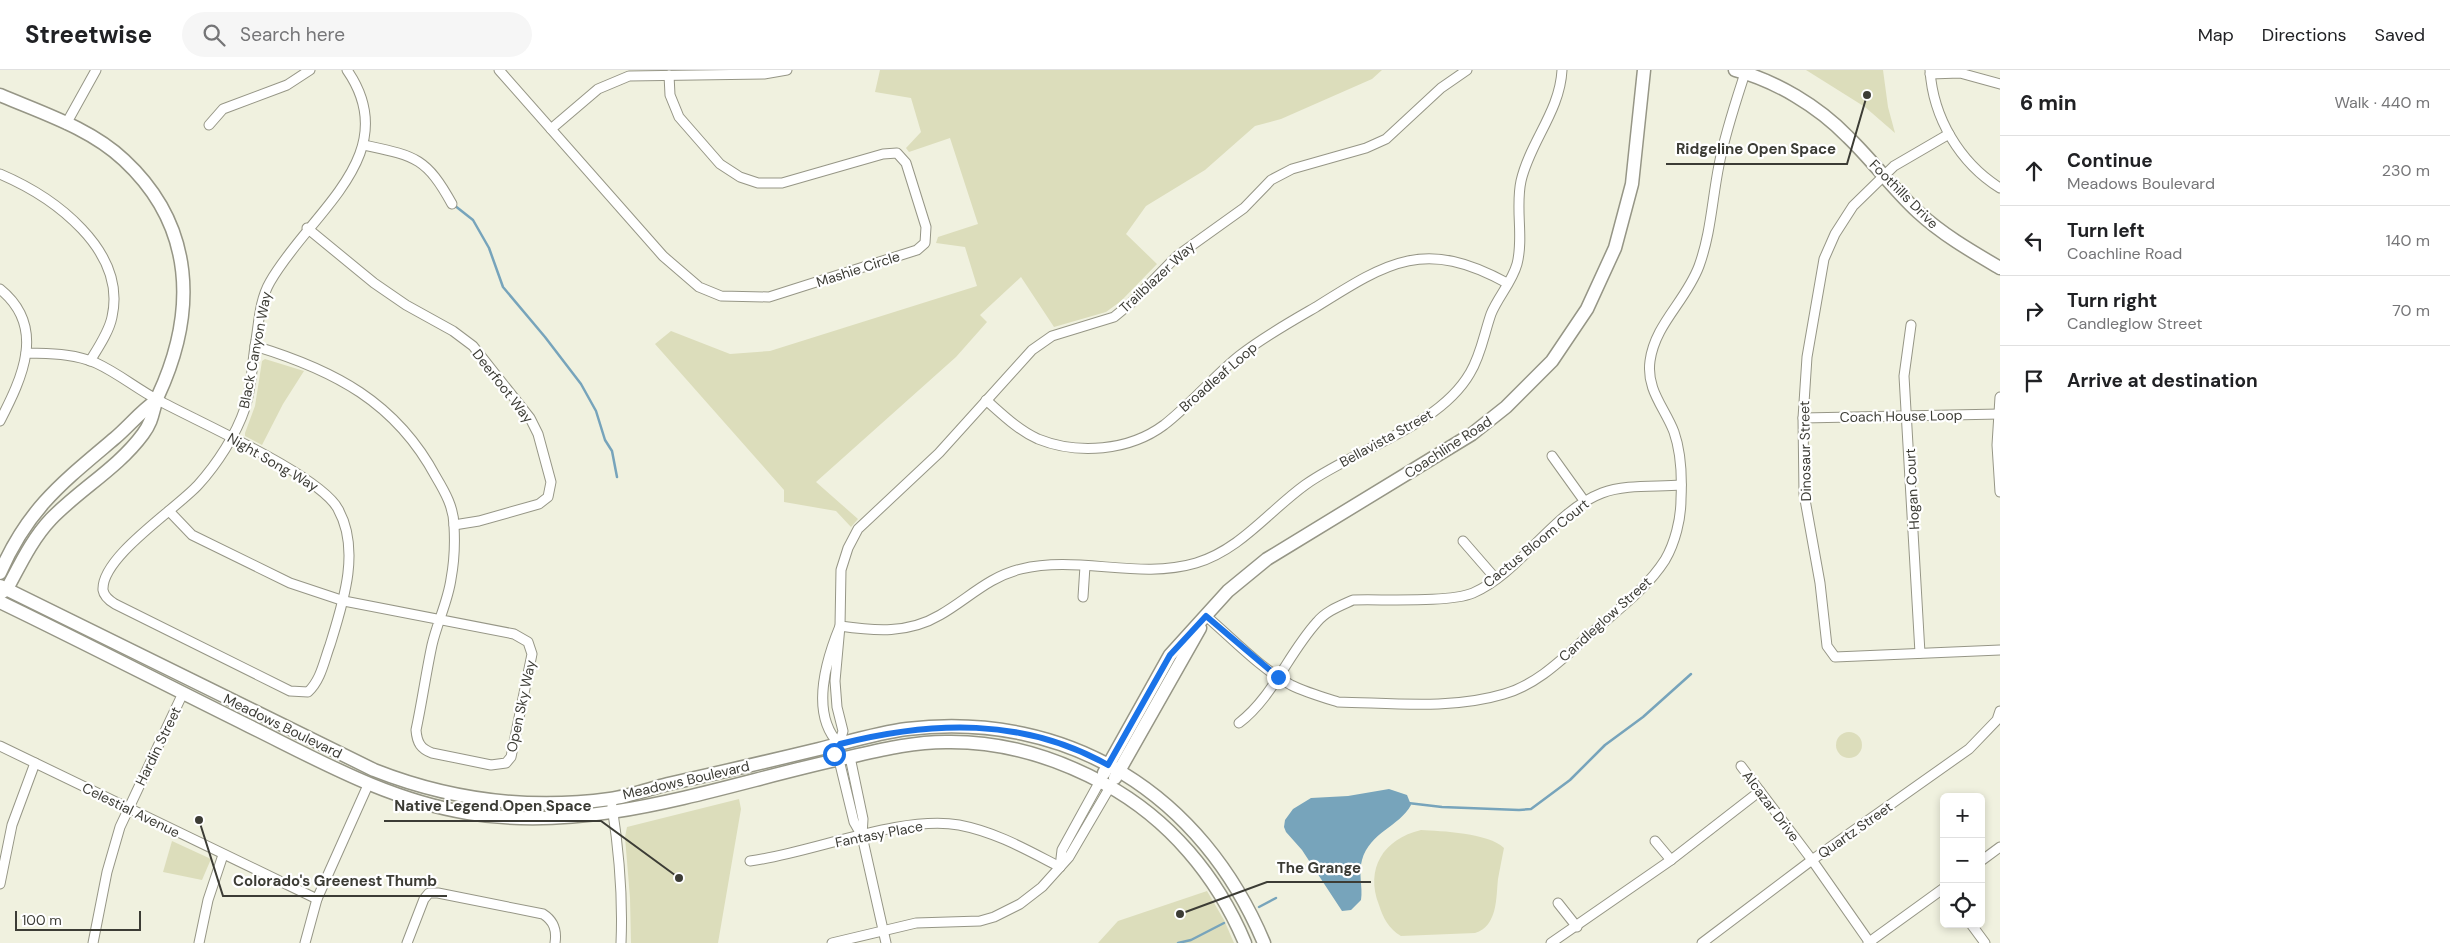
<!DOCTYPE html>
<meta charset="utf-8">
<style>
:root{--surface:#fff;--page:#f6f6f6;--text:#202124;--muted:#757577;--line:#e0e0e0}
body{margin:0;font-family:"DM Sans",sans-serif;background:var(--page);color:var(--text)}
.controls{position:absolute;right:15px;bottom:15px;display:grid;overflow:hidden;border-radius:8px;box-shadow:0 2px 8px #0003}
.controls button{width:45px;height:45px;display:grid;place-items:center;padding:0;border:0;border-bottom:1px solid var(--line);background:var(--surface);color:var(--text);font:25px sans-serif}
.scale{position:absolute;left:15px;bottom:12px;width:126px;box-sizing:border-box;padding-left:5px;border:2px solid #3c3c35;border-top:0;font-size:14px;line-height:18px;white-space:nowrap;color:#3c3c35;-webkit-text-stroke:4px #fff;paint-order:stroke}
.stop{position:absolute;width:15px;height:15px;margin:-11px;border:4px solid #1a73e8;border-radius:50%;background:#fff}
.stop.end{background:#1a73e8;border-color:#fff;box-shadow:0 1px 5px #0008}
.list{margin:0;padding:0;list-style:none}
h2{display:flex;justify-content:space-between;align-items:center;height:65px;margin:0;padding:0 20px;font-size:21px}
h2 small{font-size:16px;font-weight:400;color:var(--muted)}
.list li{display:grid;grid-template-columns:32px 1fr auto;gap:15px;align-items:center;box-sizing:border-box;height:70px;padding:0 20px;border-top:1px solid var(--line)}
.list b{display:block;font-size:19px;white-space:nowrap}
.list p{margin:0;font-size:16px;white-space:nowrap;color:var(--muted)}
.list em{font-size:16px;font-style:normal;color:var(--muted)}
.icon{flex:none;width:28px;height:28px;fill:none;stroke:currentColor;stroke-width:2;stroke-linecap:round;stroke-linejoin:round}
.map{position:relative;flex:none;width:2000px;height:873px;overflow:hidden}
header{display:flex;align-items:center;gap:30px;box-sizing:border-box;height:70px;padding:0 25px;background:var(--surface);border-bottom:1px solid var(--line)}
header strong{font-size:24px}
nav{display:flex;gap:28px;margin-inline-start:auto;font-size:18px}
.search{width:350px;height:45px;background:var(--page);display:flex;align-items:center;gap:12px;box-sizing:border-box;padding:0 18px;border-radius:28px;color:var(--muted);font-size:19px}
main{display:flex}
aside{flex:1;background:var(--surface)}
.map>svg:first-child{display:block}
</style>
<header>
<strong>Streetwise</strong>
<div class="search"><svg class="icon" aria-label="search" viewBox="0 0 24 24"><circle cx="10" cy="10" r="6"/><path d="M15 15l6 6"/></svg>Search here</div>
<nav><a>Map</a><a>Directions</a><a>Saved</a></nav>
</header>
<main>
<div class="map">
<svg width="2000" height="873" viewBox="0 0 2000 873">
<rect width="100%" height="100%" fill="#f0f1df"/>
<g fill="#dcddbb">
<path d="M880,0H1382L1372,9L1281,49L1255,56L1205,100L1146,136L1126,164L1157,194L1121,231L1106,242L1054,257L1021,207L980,245L987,252L956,287L816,412L858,449L851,457L836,441L784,432V420L655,274L671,261L730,284L770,281L977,216L965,177L936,173L938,167L978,154L950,68L909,82L906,78L921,62L911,28L875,22Z"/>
<path d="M1806,0H1883L1888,37L1895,63L1865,37Z"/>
<path d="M265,289L304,301L283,334L262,375L245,366V363L255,336L262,291Z"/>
<circle cx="1849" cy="675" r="13"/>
<path d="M739,729L741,739L718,873H631L630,828L625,767L627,757Z"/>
<path d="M1421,760C1441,761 1489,763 1504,778C1502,788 1500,798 1498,809C1496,827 1498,856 1475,863L1401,866C1389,859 1383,848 1379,835C1365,799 1383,769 1421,760Z"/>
<path d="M172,771L211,789L202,810L163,802Z"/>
<path d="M1207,821L1224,850L1234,873H1098L1118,851Z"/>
</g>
<path fill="#77a4bb" d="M1389,719L1407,725L1411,735C1399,757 1370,762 1362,790C1358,803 1363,817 1361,830L1351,840L1342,841L1302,780L1286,762L1284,757L1285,750L1293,739L1311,728L1348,726Z"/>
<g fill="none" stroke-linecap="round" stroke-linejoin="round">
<g stroke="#77a4bb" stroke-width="2.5">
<path d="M454,135L473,150L489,178L503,217L545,267L581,314L596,341L605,370L612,381L617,407"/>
<path d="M1408,733L1442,737L1519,740L1531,739L1570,710L1605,675L1643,647L1691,604"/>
<path d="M1259,837L1276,828"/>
<path d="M1178,873L1191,870L1224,853"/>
</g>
<defs>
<g id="street">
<path d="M499,0L663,186L699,217L721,226L769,227L917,180L925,173L926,157L906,93L897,83L883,84L782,113H758L740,107L720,94L679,47L670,25L669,5"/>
<path d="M1930,0C1933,48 1960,93 2000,118"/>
<path d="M1930,4L1960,3L2000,14"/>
<path d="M66,54L96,0"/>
<path d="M209,55L223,39L287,15L310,0"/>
<path d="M551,59L598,19L629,6L764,4L787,0"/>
<path d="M1949,64L1894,96L1853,136L1835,164L1824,189L1807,287L1803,348L1804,424L1820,513L1827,576L1835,587L2000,580"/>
<path d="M364,75C415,86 426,87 452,134"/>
<path d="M0,104C54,127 127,180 112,247C109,262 98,278 90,291"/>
<path d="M307,158L374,213L406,235L453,261L473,276L530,348L538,364L551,412L548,427L539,434L479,451L454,455"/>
<path d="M0,219C47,257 22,308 0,351"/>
<path d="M1911,255L1904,306L1920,583"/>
<path d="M26,283C50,284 73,283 96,293C118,303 137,319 158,330C196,351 320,405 338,439C361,480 343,533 330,575C324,591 321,610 308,622L290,621L115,534C110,531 104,526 103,520C101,487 176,439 198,415C217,394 236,365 245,338C252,317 252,292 256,270C259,251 260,229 270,212C309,143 406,85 347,0"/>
<path d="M2000,327L1997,375L2000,422"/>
<path d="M986,330C1002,344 1018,360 1038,369C1078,385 1129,381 1164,355C1191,334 1213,307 1239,286C1263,267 1290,252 1316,237C1389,191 1425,168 1507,213"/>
<path d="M1803,348L2000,344"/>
<path d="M1552,386L1585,432"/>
<path d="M169,441L192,465L290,513L344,531L514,564L528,572L532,584L511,687L506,693L491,695L432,683C421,679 417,673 416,660C422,632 426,603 432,575C437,553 448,531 451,509C454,493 455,473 454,456C454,438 445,422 436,407C396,332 334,300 255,276"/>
<path d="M1463,471L1496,509"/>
<path d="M1083,527L1085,496"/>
<path d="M1206,546C1233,569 1260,598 1291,615C1305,622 1322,627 1338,632C1392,633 1451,640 1504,624C1540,614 1567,584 1595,560C1620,538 1647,518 1665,490C1675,473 1681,449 1681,429C1682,409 1681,382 1674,362C1665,338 1646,320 1650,291C1655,254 1686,231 1699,196C1711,163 1712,130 1719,95C1725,63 1736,31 1746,0"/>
<path d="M840,556C826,590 810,644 839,674L843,661L837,637L835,611L840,556L841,500L848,478L858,459L939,383L1032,280L1052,266L1114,247L1131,233L1177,186L1244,138L1271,110L1292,99L1366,78L1386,69L1441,18L1467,0"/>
<path d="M840,556C875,561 908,564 940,545C968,529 988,507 1021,499C1078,485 1139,510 1196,493C1240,480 1269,441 1305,415C1355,379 1439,357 1470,303C1481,285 1484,264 1491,244C1498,227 1512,212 1517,194C1524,167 1515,138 1521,111C1530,72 1560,41 1562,0"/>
<path d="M1239,653C1273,627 1288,584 1317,552C1326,541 1340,536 1353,530C1382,529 1449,533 1473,523C1520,503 1553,442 1602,423C1625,414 1656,417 1681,415"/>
<path d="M0,676L317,829"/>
<path d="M850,687L863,749L862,766L886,873"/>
<path d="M839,690L854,752L862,766"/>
<path d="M1741,696L1812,790L1870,873"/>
<path d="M612,736C619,781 623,828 621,873"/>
<path d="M1655,771L1671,790"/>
<path d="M750,791C812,783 899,745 959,755C996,762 1027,780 1060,797"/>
<path d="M1981,791L2000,777"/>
<path d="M1060,797L1062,780L1100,711"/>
<path d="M0,814L12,755L35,693"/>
<path d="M1558,833L1577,857"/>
<path d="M1971,854L1985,873"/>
<path d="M93,873L107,802L120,757L183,623"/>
<path d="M199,873L208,830L223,785"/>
<path d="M305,873L317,829L368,715"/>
<path d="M407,873L424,829L429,823H438L543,844C554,851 557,860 555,873"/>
<path d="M832,873L916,853L980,851L994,847L1020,834L1042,817L1069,787L1110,717"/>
<path d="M1551,873L1671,790L1760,721"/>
<path d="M1702,873L1812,790L1969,679L1997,650L2000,641"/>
<path d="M1868,873L1944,818"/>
</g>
<g id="secondary">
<path d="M1735,0C1776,11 1818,36 1848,67C1873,91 1893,119 1918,142C1943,165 1971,181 2000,198"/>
<path d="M0,25C42,43 90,58 124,90C195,156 197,242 158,326C152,341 154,349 143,364C118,398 80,419 51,449C32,469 20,495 7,519L1,523"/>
<path d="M0,503C28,438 63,412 115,368C129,356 141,341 157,330"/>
<path d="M0,516L374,700C450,730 529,740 610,729C629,726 649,719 668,714C718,703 769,691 819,679C848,672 877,663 907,659C1069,640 1202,725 1264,873"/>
<path d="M0,532C83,572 166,615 249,656C320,691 388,730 468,743C593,764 715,717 836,690C873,682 908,672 946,672C1002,671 1057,688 1105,714C1169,749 1217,806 1245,873"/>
<path d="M1104,703L1170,585L1228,521L1267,489L1472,364L1506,337L1552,291L1587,239L1615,178L1632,114L1644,0"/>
<path d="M1115,708L1200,558"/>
</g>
</defs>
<use href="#street" stroke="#969686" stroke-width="11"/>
<use href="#secondary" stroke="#969686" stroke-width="15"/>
<use href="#street" stroke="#fff" stroke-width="9"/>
<use href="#secondary" stroke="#fff" stroke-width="12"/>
</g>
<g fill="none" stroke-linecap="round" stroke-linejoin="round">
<path stroke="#1a73e8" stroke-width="6" d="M834,684L840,674C931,651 1023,647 1108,695L1170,585L1206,546L1278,607"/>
</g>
<g text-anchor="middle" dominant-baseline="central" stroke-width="4.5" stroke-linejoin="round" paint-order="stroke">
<g font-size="14" fill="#3c3c35" stroke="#fff">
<text transform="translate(1904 124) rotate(45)">Foothills Drive</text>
<text transform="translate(858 199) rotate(-18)">Mashie Circle</text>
<text transform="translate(1157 207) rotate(-43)">Trailblazer Way</text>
<text transform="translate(255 280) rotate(-79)">Black Canyon Way</text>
<text transform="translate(1218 307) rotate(-41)">Broadleaf Loop</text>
<text transform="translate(503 316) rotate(52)">Deerfoot Way</text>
<text transform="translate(1901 346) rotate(-1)">Coach House Loop</text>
<text transform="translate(1386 368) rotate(-29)">Bellavista Street</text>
<text transform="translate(1448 377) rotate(-33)">Coachline Road</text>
<text transform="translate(1805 381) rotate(-91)">Dinosaur Street</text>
<text transform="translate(273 392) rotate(30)">Night Song Way</text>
<text transform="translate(1912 419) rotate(-93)">Hogan Court</text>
<text transform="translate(1536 473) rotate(-39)">Cactus Bloom Court</text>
<text transform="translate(1605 549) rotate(-42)">Candleglow Street</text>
<text transform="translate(521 636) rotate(-78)">Open Sky Way</text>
<text transform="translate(283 656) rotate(26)">Meadows Boulevard</text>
<text transform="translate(158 676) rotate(-64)">Hardin Street</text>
<text transform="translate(686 710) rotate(-13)">Meadows Boulevard</text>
<text transform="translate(1771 736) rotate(53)">Alcazar Drive</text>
<text transform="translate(131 740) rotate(26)">Celestial Avenue</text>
<text transform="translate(1855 760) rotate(-35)">Quartz Street</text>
<text transform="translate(879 764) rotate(-11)">Fantasy Place</text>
</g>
</g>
<path fill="none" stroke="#3c3c35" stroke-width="2" d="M1867 25L1847 94H1666M679 808L601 751H384M1180 844L1267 812H1371M199 750L223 826H447"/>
<g fill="#3c3c35" stroke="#fff" stroke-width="2">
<circle cx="1867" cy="25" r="5"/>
<circle cx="679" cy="808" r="5"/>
<circle cx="1180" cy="844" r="5"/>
<circle cx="199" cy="750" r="5"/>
</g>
<g font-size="15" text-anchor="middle" font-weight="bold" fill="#3c3c35" stroke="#fff" stroke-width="4.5" stroke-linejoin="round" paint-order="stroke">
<text x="1756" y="84">Ridgeline Open Space</text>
<text x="493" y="741">Native Legend Open Space</text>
<text x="1319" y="803">The Grange</text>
<text x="335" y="816">Colorado's Greenest Thumb</text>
</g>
</svg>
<div class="controls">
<button>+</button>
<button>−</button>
<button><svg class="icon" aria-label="locate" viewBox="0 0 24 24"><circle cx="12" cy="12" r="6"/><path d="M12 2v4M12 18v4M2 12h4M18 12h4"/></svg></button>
</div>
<div class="scale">100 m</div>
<div class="stop" style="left:834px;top:684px"></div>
<div class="stop end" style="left:1278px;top:607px"></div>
</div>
<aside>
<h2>6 min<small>Walk · 440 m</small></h2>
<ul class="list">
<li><svg class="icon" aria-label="ahead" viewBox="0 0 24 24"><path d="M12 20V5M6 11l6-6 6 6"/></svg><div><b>Continue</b><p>Meadows Boulevard</p></div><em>230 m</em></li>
<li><svg class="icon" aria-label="left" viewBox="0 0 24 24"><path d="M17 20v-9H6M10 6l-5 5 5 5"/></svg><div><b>Turn left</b><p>Coachline Road</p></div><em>140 m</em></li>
<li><svg class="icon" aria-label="right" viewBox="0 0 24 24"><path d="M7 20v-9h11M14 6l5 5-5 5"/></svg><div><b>Turn right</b><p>Candleglow Street</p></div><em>70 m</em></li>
<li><svg class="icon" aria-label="arrive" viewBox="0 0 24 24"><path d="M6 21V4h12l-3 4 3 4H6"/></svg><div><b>Arrive at destination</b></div></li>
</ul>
</aside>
</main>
